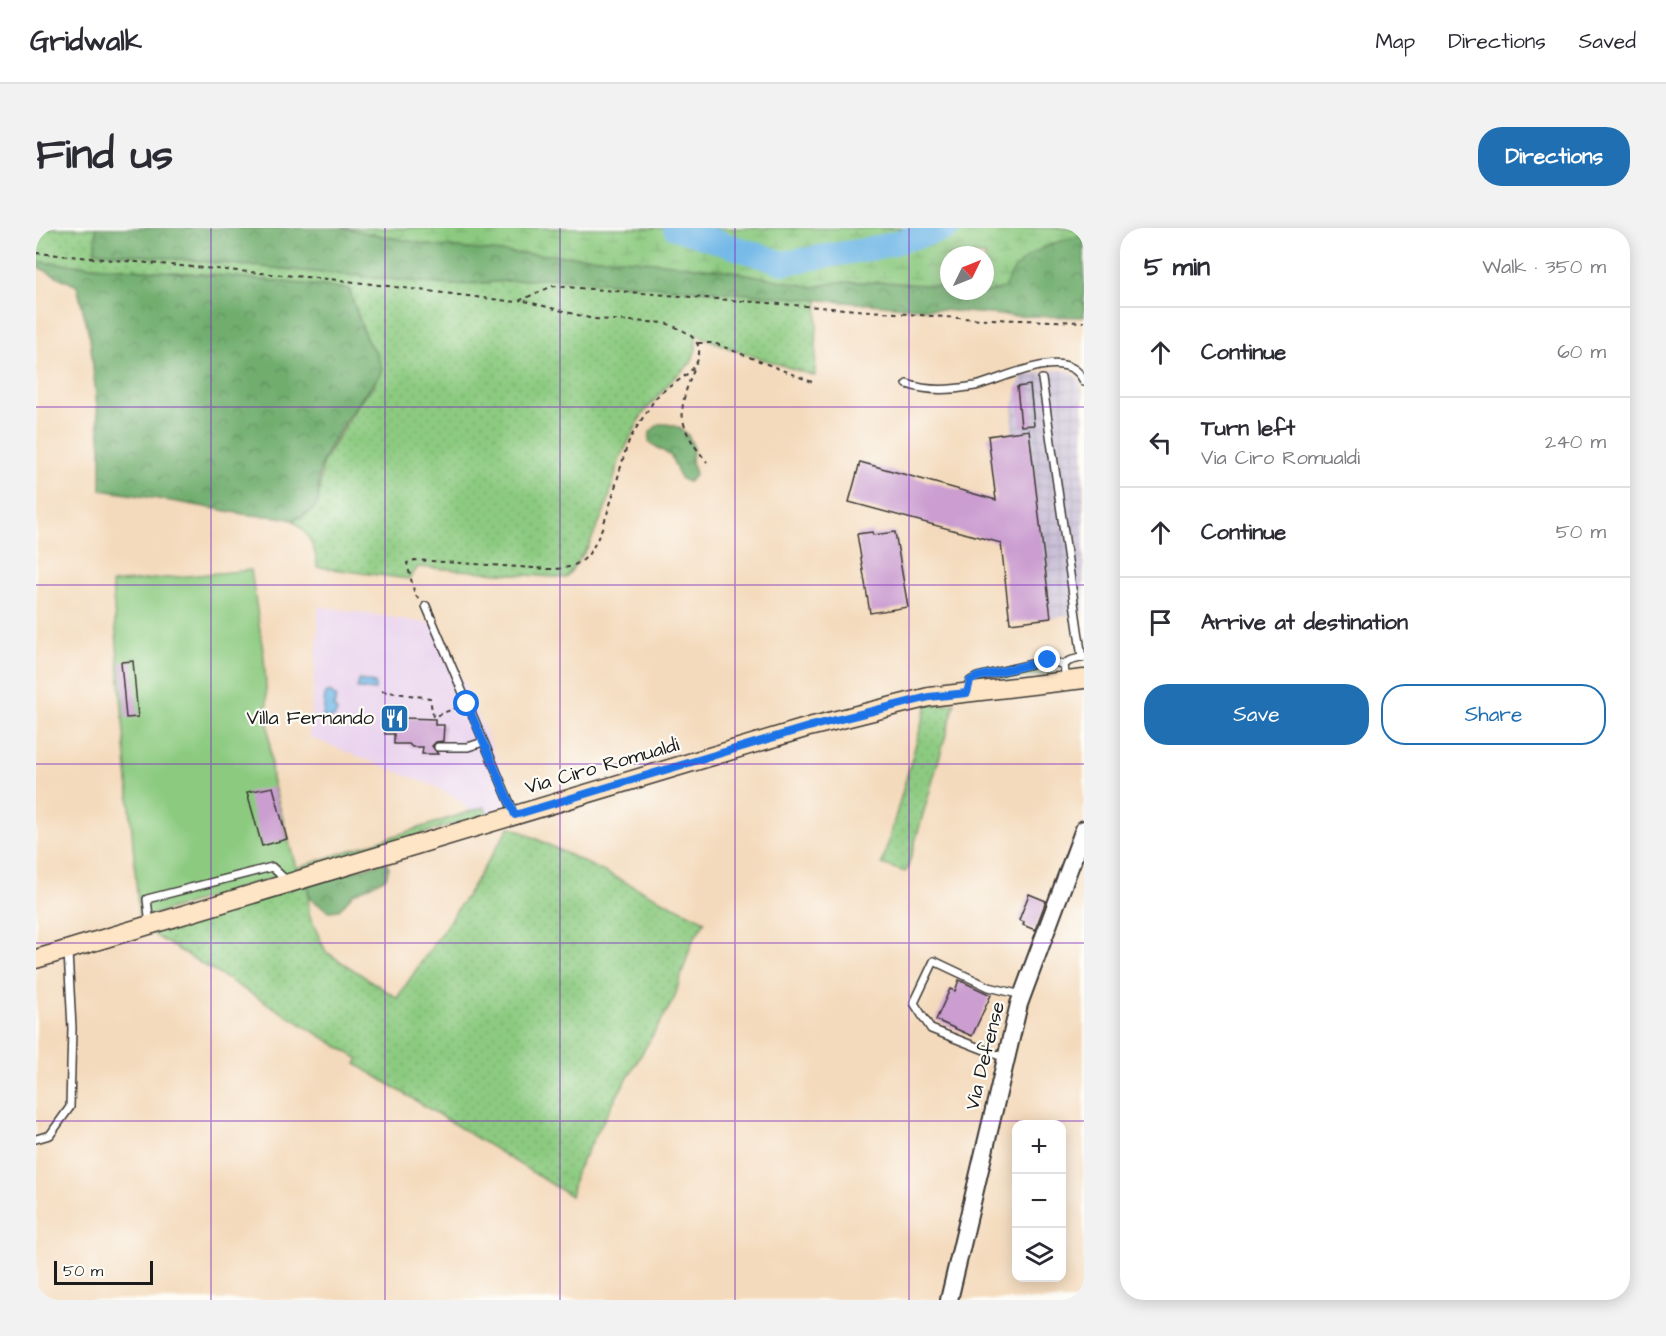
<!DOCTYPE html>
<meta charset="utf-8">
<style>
:root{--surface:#fff;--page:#f2f2f3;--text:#2b2b33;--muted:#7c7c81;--line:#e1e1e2;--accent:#1f6fb2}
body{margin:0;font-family:"Architects Daughter",sans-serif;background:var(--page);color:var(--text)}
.controls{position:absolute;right:18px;bottom:18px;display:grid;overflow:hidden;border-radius:12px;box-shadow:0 3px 15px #0003}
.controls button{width:54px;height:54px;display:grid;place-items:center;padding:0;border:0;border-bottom:2px solid var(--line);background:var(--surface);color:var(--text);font:30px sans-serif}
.compass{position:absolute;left:904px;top:18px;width:54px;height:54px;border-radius:50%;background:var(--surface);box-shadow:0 3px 15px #0003;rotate:47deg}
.scale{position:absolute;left:18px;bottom:15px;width:99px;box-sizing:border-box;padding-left:6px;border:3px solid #1c1c1c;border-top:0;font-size:16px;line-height:21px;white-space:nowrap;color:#1c1c1c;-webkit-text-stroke:4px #fdfcf7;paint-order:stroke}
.stop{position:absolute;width:18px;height:18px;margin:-14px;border:4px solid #1a73e8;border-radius:50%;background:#fff}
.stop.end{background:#1a73e8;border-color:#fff;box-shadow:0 2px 6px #0008}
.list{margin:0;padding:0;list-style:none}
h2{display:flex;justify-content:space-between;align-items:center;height:78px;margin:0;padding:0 24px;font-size:26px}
h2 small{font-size:20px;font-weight:400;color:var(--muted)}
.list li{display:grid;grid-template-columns:39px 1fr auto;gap:18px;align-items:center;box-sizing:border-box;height:90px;padding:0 24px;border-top:2px solid var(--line)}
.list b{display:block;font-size:22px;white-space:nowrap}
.list p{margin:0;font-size:20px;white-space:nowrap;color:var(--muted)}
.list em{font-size:20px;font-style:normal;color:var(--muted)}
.actions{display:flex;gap:12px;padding:18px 24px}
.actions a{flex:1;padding:14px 0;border:2px solid var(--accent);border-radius:24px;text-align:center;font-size:21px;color:var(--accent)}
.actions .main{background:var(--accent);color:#fff}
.icon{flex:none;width:33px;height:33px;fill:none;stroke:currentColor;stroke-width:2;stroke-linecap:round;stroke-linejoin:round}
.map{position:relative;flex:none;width:1048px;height:1072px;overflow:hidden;border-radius:24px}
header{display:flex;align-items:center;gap:36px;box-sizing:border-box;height:84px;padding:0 30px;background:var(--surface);border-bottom:2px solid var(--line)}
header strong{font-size:28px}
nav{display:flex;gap:33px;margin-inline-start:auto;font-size:21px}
.intro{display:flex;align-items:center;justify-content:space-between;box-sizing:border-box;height:144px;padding:0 36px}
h1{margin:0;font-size:42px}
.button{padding:15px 27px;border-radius:24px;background:var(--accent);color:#fff;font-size:21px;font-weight:700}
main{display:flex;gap:36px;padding:0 36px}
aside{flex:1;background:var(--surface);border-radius:24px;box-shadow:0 3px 15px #0003}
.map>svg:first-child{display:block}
</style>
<header>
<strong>Gridwalk</strong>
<nav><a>Map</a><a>Directions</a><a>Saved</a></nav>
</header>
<div class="intro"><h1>Find us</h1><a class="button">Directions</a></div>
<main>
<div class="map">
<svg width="1048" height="1072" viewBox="0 0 1048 1072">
<defs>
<pattern id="industrial-grid" width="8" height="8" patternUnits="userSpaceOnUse" patternTransform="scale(1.5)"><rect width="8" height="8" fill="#c9bfd7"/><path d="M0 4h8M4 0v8" fill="none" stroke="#aca4b8"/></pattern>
<pattern id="grass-dots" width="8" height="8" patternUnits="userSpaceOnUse" patternTransform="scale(1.5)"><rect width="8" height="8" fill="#8cca80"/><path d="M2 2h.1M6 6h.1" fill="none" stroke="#78ad6e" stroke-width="1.8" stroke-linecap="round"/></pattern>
<pattern id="forest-crowns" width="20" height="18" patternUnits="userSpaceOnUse" patternTransform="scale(1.5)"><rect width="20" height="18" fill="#71ae6e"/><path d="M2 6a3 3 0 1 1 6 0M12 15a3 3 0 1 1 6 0" fill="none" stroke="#5c8d5a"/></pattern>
<pattern id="wetland-marsh" width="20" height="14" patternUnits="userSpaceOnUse" patternTransform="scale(1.5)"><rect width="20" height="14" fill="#8cca80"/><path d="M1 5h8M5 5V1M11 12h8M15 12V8" fill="none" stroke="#78ad6e"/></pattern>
<pattern id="water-ripples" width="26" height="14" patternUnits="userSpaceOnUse" patternTransform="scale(1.5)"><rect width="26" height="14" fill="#6fb7e7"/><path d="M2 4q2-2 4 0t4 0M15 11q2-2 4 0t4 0" fill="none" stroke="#5a94ba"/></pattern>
</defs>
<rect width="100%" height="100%" fill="#fdfcf7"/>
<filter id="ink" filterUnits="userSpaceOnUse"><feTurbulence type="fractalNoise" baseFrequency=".0167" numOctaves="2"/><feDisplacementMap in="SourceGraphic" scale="12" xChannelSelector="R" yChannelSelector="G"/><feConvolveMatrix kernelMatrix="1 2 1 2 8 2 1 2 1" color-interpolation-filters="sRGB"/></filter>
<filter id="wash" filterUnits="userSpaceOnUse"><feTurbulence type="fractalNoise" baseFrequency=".008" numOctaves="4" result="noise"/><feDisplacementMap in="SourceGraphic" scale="24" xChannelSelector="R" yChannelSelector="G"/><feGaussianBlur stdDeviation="1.35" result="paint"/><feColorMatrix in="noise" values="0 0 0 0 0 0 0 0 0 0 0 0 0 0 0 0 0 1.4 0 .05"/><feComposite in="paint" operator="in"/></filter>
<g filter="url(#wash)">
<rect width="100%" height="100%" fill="#f4dabc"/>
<path fill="#e9d2ee" d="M282,378L403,397L481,577L452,586L448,579L432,583L425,573L400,559L273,509L282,405Z"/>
<path fill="url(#industrial-grid)" d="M1024,142L1034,144L1043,151L1047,166L1048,385L1015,390L993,203L976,204L977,181L981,159L987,147Z"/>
<g fill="url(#grass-dots)" stroke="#54734e" stroke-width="1.5">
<path d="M0,0H60V23L415,57L517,50L782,71L779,148L695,121L660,106V121L655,135L638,150L606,187L583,233L571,277L552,319L530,350L382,339L373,351L281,339C280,317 272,306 257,292L274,285L282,276L287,234L326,170L339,157L341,127L330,111L313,61L190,48L0,34Z"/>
<path d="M1006,440H1020L1021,445L939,455Z"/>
<path d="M919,475L871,642L869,644L846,636L891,477Z"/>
<path d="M448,579L452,586L261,643L260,640Z"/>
<path d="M474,598L669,693L656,714L638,771L579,871L540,944L535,968L320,836L323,831L113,704L272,655L273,686L290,724L361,770L431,667Z"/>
</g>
<g fill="url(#forest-crowns)" stroke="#466545" stroke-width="1.5">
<path d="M60,0H306L400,18L479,25L602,32L696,43L778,59L801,54H851L912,59L913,63L949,65C961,55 972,44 983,34C999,19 1027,12 1048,7V89L979,88L517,50L415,57L59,23Z"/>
<path d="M0,34L190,48L313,61L330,111L341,127L346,142C340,155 332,161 324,172C311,190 297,212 287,232C274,264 298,275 257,292C239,286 224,289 207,286C160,277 113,269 65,262V219L54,110L41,58L0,38Z"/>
<path d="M623,196C639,195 653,202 657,219C658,223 655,228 655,233C656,239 659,242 659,248L652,254L644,250L635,228L613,214L614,204Z"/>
<path d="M350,634L353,639L350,650L317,666L303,682L293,683L273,670L272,655Z"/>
</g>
<path fill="url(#wetland-marsh)" stroke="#54734e" stroke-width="1.5" d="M306,0H1048V7C1014,14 981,26 968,60L949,65L931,63H949V27H913V59L851,54H801L778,59L696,43L602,32L479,25L400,18Z"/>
<path fill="#8cca80" stroke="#54734e" stroke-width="1.5" d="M215,342L228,429L236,551L261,643L103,691L76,355Z"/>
<g fill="url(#water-ripples)" stroke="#466a82" stroke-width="1.5">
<path d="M323,452L339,455V462L321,461Z"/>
<path d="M294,464L300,469L298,479L301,484L299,489L290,492L287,490L289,466Z"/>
</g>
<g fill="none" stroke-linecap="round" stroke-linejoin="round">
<path stroke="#6fb7e7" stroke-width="24" d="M639,0L747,35L840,20L912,0"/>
</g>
<g id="blocks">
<g fill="#cb9dd0">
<path d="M994,157L998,197L985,198L981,159Z"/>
<path d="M993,202L1015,390L974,395L965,315L813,274L824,234L960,272L952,208Z"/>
<path d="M836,304L837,307L859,304L872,379L834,385L821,306Z"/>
<path d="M97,433L102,489L90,490L85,434Z"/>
<path d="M357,479H368V490L399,491V497H408L407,513L400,514L396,518L402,526H386L387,519H376L373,516H358V506H349L348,488H357Z"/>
<path d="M237,559L251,611L226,618L211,564Z"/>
<path d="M993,666L1010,673L999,702L987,697L988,694L983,692Z"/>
<path d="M923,752L955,767L936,808L900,792L914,761L919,763Z"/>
</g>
</g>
</g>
<g filter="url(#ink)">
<use href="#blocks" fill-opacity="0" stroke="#3c3834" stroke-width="1.5"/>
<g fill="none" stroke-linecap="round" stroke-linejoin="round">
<defs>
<g id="service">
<path d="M1006,151L1046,430"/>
<path d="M871,156C893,164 915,162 939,158C966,152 1033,115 1048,154"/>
<path d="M390,378L479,587"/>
<path d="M1028,437L1033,433L1048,429"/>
<path d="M931,462L934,453L941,449L1012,432L1028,437L1030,453"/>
<path d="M402,519H432L447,514"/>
<path d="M114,697L111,671L236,639L251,653"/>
<path d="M969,830L895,801L878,775L898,733L953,759L986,767"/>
<path d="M0,911L14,907L34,879L36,800L32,724"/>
</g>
<path id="tertiary" d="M913,1072L983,776L1048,601"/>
<path id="secondary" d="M0,731L773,499L893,469L1048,451"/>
</defs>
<use href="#service" stroke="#3c3834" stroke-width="10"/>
<use href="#tertiary" stroke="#3c3834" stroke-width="20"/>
<use href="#secondary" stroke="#3c3834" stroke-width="21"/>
<g stroke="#3c3834" stroke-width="2" stroke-dasharray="4.5 4.5" stroke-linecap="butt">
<path d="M0,25L303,52L480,74L517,58L922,90L1048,94"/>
<path d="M662,115H678L776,154"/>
<path d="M658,142C640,183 642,199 671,234"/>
<path d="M383,371L379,367L371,335L379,332L513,341C526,341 536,340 547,332C569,314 582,241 593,213C599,200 610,186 617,174C628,156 661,149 663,126C665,108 643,100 629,95L557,91L485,72"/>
<path d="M346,463L394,470L397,489L422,479"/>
</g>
<use href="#service" stroke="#fff" stroke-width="7"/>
<use href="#tertiary" stroke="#fff" stroke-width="16"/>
<use href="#secondary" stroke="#fde5c5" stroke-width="18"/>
</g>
</g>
<g fill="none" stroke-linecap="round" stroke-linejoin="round" filter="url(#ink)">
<path stroke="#1a73e8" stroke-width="8" d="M431,476L479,587L772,499L893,469L931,465L934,453L941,449L1012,432"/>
</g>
<path fill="none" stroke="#7b2cbf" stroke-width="1.5" stroke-opacity="0.55" d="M175,0V1072M349,0V1072M524,0V1072M699,0V1072M873,0V1072M0,179H1048M0,357H1048M0,536H1048M0,715H1048M0,893H1048"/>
<defs>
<symbol id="restaurant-square" viewBox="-11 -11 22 22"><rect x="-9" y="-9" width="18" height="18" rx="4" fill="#1f6fb2" stroke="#fdfcf7"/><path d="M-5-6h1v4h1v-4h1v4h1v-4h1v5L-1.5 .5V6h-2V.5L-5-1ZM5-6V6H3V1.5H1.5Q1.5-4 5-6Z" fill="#fff"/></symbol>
</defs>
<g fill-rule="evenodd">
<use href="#restaurant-square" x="342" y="474" width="33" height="33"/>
</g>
<g text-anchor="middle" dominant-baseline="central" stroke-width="4.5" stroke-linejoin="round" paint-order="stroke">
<g font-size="20" fill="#1c1c1c" stroke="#fdfcf7" text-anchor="end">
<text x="338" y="490">Villa Fernando</text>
</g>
<g font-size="20" fill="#1c1c1c" stroke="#fdfcf7">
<text transform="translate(566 538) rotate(-16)">Via Ciro Romualdi</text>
<text transform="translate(949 828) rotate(-76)">Via Defense</text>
</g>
</g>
</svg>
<div class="controls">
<button>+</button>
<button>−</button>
<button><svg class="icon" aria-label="layers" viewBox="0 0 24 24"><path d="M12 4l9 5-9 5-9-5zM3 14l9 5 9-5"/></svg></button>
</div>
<svg class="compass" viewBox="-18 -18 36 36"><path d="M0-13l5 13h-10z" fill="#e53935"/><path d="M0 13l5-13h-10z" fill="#7c7c81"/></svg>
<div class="scale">50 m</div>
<div class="stop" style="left:431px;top:476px"></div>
<div class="stop end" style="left:1012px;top:432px"></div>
</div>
<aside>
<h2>5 min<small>Walk · 350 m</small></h2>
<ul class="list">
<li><svg class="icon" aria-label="ahead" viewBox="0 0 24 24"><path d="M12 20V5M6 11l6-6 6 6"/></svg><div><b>Continue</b></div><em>60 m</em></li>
<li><svg class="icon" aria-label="left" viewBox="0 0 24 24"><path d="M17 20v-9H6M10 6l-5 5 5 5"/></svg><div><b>Turn left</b><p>Via Ciro Romualdi</p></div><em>240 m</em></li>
<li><svg class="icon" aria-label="ahead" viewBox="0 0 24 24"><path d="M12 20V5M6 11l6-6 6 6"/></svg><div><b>Continue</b></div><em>50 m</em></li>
<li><svg class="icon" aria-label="arrive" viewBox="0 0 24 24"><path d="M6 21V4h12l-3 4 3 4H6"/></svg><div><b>Arrive at destination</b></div></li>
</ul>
<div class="actions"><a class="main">Save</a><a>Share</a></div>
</aside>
</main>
